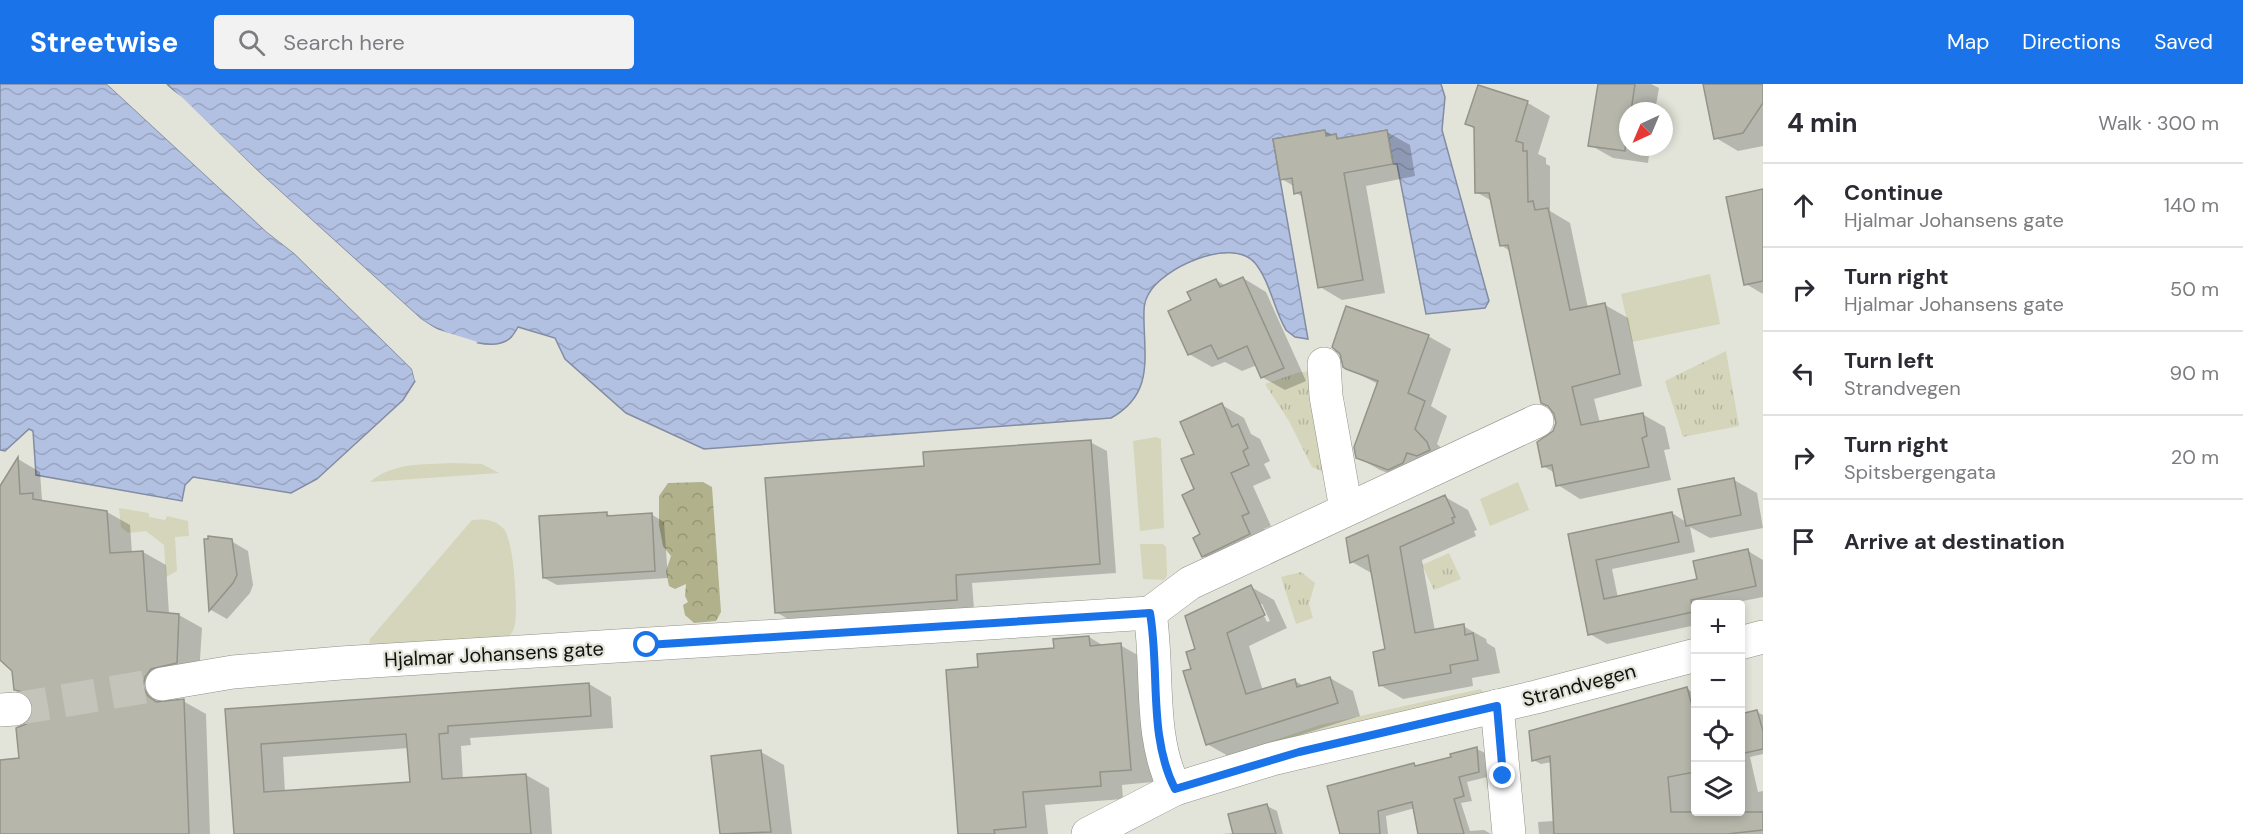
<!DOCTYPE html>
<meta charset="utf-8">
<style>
:root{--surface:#fff;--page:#f2f2f3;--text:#2b2b33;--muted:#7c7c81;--line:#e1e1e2;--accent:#1a73e8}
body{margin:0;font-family:"DM Sans",sans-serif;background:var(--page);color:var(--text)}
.controls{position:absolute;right:18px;bottom:18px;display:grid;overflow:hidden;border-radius:6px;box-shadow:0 3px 9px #0003}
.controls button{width:54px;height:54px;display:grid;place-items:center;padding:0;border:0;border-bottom:2px solid var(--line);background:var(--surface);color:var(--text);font:30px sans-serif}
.compass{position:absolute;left:1619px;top:18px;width:54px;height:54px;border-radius:50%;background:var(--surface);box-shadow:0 3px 9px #0003;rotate:224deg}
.stop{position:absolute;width:18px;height:18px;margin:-14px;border:4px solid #1a73e8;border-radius:50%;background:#fff}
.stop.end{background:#1a73e8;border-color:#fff;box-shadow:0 2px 6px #0008}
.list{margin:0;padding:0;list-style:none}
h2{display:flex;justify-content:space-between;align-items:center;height:78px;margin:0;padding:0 24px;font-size:26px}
h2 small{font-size:20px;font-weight:400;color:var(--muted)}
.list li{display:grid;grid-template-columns:39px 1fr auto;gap:18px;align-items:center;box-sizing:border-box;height:84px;padding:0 24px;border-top:2px solid var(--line)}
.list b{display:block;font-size:22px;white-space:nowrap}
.list p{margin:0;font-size:20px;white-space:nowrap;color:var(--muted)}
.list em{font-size:20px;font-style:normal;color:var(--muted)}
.icon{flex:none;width:33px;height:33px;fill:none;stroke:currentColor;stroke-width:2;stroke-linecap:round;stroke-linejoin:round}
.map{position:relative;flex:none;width:1763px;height:750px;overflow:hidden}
header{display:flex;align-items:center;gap:36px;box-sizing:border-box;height:84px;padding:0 30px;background:var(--accent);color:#fff}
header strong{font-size:28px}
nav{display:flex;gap:33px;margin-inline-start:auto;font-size:21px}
.search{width:420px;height:54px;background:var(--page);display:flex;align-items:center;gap:15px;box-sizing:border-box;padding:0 21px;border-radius:6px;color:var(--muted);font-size:22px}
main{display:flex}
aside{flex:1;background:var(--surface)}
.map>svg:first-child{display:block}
</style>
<header>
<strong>Streetwise</strong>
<div class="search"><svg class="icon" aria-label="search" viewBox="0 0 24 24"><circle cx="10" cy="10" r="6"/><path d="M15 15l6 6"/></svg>Search here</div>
<nav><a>Map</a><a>Directions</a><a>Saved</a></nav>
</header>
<main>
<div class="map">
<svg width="1763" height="750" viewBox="0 0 1763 750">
<defs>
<pattern id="forest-crowns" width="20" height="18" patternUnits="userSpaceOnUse" patternTransform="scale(1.5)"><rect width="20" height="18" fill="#b1b18c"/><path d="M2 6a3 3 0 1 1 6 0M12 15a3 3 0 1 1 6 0" fill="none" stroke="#979778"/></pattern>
<pattern id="park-tufts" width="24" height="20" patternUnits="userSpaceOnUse" patternTransform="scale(1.5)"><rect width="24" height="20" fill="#d4d5ba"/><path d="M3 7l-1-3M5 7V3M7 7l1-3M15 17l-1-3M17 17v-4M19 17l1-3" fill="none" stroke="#b5b69f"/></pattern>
<pattern id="water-waves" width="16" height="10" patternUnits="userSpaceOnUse" patternTransform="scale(1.5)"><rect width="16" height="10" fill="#b2c0e2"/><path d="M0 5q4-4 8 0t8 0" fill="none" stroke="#98a4c1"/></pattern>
</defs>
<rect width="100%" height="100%" fill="#e3e4d9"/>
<g fill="#d4d5ba">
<path d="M1710,190L1720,240L1632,258L1621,210Z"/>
<path d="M1156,353L1161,355L1164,444L1140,447L1133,357Z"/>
<path d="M453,379L482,380L499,389L370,398C393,378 423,381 453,379Z"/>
<path d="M1518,398L1529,426L1490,442L1480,415Z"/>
<path d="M119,424L149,429V433L165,436L167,432L188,437L189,452L175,453L177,487L166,493L164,461L146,447L128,449L121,443Z"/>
<path d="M472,436C483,435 494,435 503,444C514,455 518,523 515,540C514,546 511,551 506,555L369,561L370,555Z"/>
<path d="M1140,460H1163L1166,463L1167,492L1164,496L1143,495Z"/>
<path d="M1480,605L1487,610L1202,682L1198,681L1320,641Z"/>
</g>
<path fill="url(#forest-crowns)" d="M703,398L712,403L721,528L716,537L694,539L685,531L683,521L688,518L685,512L686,500L675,505L669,502L666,487L671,472L663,462L659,441V412L668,399Z"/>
<g fill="url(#park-tufts)">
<path d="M1726,267L1739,342L1683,353L1665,297Z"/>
<path d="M1316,287L1327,390L1312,383L1289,337L1265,300L1300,288Z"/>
<path d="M1449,469L1461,495L1434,506L1422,481Z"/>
<path d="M1301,488L1315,499L1309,520L1313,534L1296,540L1281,493Z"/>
</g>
<g fill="url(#water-waves)" stroke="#828ca2" stroke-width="1.5">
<path d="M0,0H107L267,148L294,169L412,285L415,297L403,316L317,395L291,409L193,393L185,401L182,417L36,391L33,347L29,345L5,367L0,366Z"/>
<path d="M167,0H1441L1445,13L1442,46L1489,217L1485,224L1426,230L1397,80H1393L1387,46L1337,55L1336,50L1326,52L1324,46L1273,55L1308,255L1295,253L1286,246C1274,226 1270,197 1255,179C1232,152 1161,184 1148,211C1143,220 1144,228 1144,238C1145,278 1152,311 1111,334L704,365L626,329L565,275L555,254L518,243C514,250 510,257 501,259C480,265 438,247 421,235L261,90Z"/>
</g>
<g fill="#e3e4d9">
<path d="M107,0H112L269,146L297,167L415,283L418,295L415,297L412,285L294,169L267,148Z"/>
<path d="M164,0L182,13L261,90L421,235L436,245L478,258L475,260L435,248L419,238L259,92Z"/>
</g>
<g fill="#0003" fill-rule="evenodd">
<path d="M1599,0H1651L1659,4L1655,27H1628V63H1650L1648,79L1613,74L1590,61Z"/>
<path d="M1704,0H1763V62L1738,67L1716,54Z"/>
<path d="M1479,3L1528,19L1550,32L1538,70L1546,74V80L1550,82V127L1570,139L1588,224L1605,221L1628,234L1642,302L1594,315L1600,339L1642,330L1665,343L1670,365L1664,366L1671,396L1580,415L1558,401L1555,389L1543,382L1557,338L1555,328L1543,318L1510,167L1501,161L1492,117L1476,108L1475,45L1467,40Z"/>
<path d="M1325,47L1343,56L1387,48L1410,61L1415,92L1366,102L1385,209L1342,216L1320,203L1303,113L1296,109L1295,103L1282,95Z"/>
<path d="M1763,109V210L1746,200Z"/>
<path d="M1243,194L1266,208L1306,297L1285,306L1262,293L1257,281L1242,287L1225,278L1212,283L1189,270L1193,217L1216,196L1226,202Z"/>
<path d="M1428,252L1451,265L1431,322L1447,332L1437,360L1450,372L1412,398L1380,386L1357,373L1378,300L1347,284Z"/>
<path d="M1222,321L1244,334L1251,350L1260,355L1270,377L1264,380L1271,394L1253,402L1271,442L1264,445L1272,463L1226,485L1203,472L1195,370Z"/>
<path d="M1090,358L1107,367L1116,489L972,499L974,525L793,538L776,528L926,383Z"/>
<path d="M18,375L40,388L42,416L47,419L107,428L130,441L132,469L143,468L166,481L169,530L179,531L202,544L199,591L167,606L166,617H183L206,630L210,750H2L0,677L20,676L18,647L33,633L35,623L33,616L15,605L14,586L0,574V406Z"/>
<path d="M1734,396L1757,409L1763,444L1710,454L1690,443L1695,468L1612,485L1618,514L1699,497L1748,467L1763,476V513L1728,520H1696V541L1607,560L1590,550L1570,451L1672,429L1686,438Z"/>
<path d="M1445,413L1468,426L1477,446L1474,447L1476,452L1422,476L1435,547L1463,542L1486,555L1487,559L1495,564L1500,589L1472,594L1473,602L1403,615L1380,601L1387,567L1373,490L1352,478Z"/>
<path d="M606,429L612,433L651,430L664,438L668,494L557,501L544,494Z"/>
<path d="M206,457H231L248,467L253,501L250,509L227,535L211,526Z"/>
<path d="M1251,503L1274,516L1287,544L1249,562L1263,607L1295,597L1304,602L1330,594L1353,607L1360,632L1230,673L1207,660L1193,586L1197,566ZM1258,520H1262L1270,537L1267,538Z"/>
<path d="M1089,553L1104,562L1120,561L1143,574L1153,698L1122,701L1123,715L1045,721L1048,750H960L980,585L1056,566Z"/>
<path d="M589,600L611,613L613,644L470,654L471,661L461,662L463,696L526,691L549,704L552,750H235L227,627ZM409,664L411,699L285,708L283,673Z"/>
<path d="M1687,604L1696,612V728H1740V631L1757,628L1763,631V670L1750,673L1758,708L1763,707V750H1539L1538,738L1554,737L1552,678L1541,680L1533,676Z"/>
<path d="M1477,665L1485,669L1487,693L1467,698L1472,717L1461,719L1470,747L1484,746L1491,750H1421L1415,724L1386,732L1388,750H1342L1414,681L1417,683L1452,674Z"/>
<path d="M761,668L784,681L792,750H721L713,673Z"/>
<path d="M1267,722L1277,727L1283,750H1222L1234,749Z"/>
</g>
<g fill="#b6b6ab" stroke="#939389" stroke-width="1.5" fill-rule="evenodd">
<path d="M1598,0H1635L1631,27H1628L1625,67L1588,62Z"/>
<path d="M1703,0H1763V19L1743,49L1714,55Z"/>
<path d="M1478,1L1528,17L1516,57L1523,59V67H1527L1528,118L1533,117L1535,126L1548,124L1570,226L1605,219L1620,290L1572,303L1581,341L1643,329L1647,352L1642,354L1649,383L1556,402L1552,381L1542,383L1537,358L1553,347L1556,339L1554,330L1548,322L1541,319L1508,161L1500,162L1489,109H1475L1474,43L1465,40Z"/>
<path d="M1325,46L1326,52L1336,50L1337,55L1387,46L1393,80L1344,89L1363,196L1318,204L1301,108L1294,110L1292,94L1280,96L1273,55Z"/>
<path d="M1763,105V197L1744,201L1726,113Z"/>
<path d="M1243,193L1284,284L1261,294L1247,262L1218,275L1211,261L1188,271L1168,227L1191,216L1187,208L1216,195L1220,203Z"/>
<path d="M1346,222L1429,251L1408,309L1425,317L1415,345L1427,358L1430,366L1417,372L1407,369L1403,379L1388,386L1356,374L1354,363L1378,297L1346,285L1343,283L1340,270L1332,263Z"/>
<path d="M1222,319L1232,343L1238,340L1248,364L1243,367L1249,381L1231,389L1249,429L1242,432L1250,450L1202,473L1193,454L1200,450L1182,411L1194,405L1181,375L1194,370L1180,338Z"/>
<path d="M1091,356L1100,480L956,491L957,516L775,529L765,394L924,382L923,368Z"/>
<path d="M18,373L20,410L33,409V415L107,427L110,469L143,467L147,527L179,530L177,579L151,585L145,593L143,603L148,612L156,618L184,615L189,750H0V676L19,674L16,644L26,640L32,634L34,624L30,614L23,608L14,606L12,587L0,576V402Z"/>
<path d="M1734,394L1741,431L1686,442L1678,405Z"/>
<path d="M1445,411L1455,433L1452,434L1454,439L1400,463L1415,549L1464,540L1465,551L1473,549L1478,576L1450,581L1451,589L1379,602L1373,568L1385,565L1368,471L1350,479L1346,454Z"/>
<path d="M607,428V432L652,429L655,487L543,494L539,432Z"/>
<path d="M1672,428L1679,458L1596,476L1604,515L1697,495L1693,477L1748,465L1756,502L1691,516L1693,528L1588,551L1568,450Z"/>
<path d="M208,452L232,455L237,491L233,499L209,527L204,455H208Z"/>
<path d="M1251,501L1265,531L1227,549L1246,610L1295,595L1297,603L1330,593L1338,619L1206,661L1183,587L1191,585L1186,568L1195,565L1185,532Z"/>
<path d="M1089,552L1090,562L1121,559L1131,686L1100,688L1101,702L1023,708L1026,743L994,746L995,750H958L946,586L978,583L977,570L1054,564L1053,555Z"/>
<path d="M589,599L591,632L448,642V649L439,650L442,695L526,690L531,750H234L225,625ZM406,650L410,698L264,708L261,660Z"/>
<path d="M1687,603L1695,633V688L1668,693L1671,728H1763V746L1727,750H1554L1550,672L1532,677L1529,647Z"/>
<path d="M1757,626L1763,647V665L1740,670V630Z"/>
<path d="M1477,663L1479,688L1459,693L1464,712L1454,715L1464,750H1418L1412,718L1378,727L1380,750H1340L1327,702L1414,679L1415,682L1451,673L1450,670Z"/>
<path d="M761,666L771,748L720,750L711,672Z"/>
<path d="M1267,720L1276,750H1233L1228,730Z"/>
</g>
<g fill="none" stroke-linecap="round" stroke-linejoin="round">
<path stroke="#c4c4bb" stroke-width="33" stroke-dasharray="33 16" stroke-linecap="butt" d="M15,625L162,600"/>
<defs>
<g id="minor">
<path d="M1324,280L1326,312L1346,425"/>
<path d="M1150,529C1159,587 1148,652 1175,705"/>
<path d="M1740,559L1763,553"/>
<path d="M162,600L233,588L341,579L1150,529L1190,499L1537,337"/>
<path d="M1497,622L1509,750"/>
<path d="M0,626L15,625"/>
<path d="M1088,750L1175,705L1272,675L1536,613L1696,571"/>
</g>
</defs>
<use href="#minor" stroke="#909086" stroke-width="34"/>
<use href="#minor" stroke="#fff" stroke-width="33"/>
</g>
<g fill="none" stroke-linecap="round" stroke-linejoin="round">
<path stroke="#1a73e8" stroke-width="8" d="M647,561L1150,529C1160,587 1148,652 1175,705L1299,668L1497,622L1503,692"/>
</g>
<g text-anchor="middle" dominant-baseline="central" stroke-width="4.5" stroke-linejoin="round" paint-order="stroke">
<g font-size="20" fill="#11110e" stroke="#e3e4d9">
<text transform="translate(494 570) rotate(-3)">Hjalmar Johansens gate</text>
<text transform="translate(1579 601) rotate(-15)">Strandvegen</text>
</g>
</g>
</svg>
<div class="controls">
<button>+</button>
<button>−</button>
<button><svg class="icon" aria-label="locate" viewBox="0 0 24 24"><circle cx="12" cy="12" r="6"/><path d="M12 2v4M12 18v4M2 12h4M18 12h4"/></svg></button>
<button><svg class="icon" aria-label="layers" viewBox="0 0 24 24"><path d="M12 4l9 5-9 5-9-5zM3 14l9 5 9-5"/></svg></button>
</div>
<svg class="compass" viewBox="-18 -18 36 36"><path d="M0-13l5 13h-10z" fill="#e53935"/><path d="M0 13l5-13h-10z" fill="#7c7c81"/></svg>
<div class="stop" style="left:647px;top:561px"></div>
<div class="stop end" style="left:1503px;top:692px"></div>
</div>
<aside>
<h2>4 min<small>Walk · 300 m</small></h2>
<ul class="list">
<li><svg class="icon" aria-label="ahead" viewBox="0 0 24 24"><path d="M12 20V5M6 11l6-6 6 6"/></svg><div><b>Continue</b><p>Hjalmar Johansens gate</p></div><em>140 m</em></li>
<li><svg class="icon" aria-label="right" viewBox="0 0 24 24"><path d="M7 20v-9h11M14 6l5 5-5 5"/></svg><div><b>Turn right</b><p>Hjalmar Johansens gate</p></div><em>50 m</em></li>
<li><svg class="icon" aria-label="left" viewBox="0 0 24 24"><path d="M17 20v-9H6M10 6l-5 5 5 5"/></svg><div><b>Turn left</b><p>Strandvegen</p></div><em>90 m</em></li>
<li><svg class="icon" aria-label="right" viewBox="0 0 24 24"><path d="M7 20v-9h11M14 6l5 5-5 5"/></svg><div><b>Turn right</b><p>Spitsbergengata</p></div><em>20 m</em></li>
<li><svg class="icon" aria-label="arrive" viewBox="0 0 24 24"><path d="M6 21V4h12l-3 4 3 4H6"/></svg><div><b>Arrive at destination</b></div></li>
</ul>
</aside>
</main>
